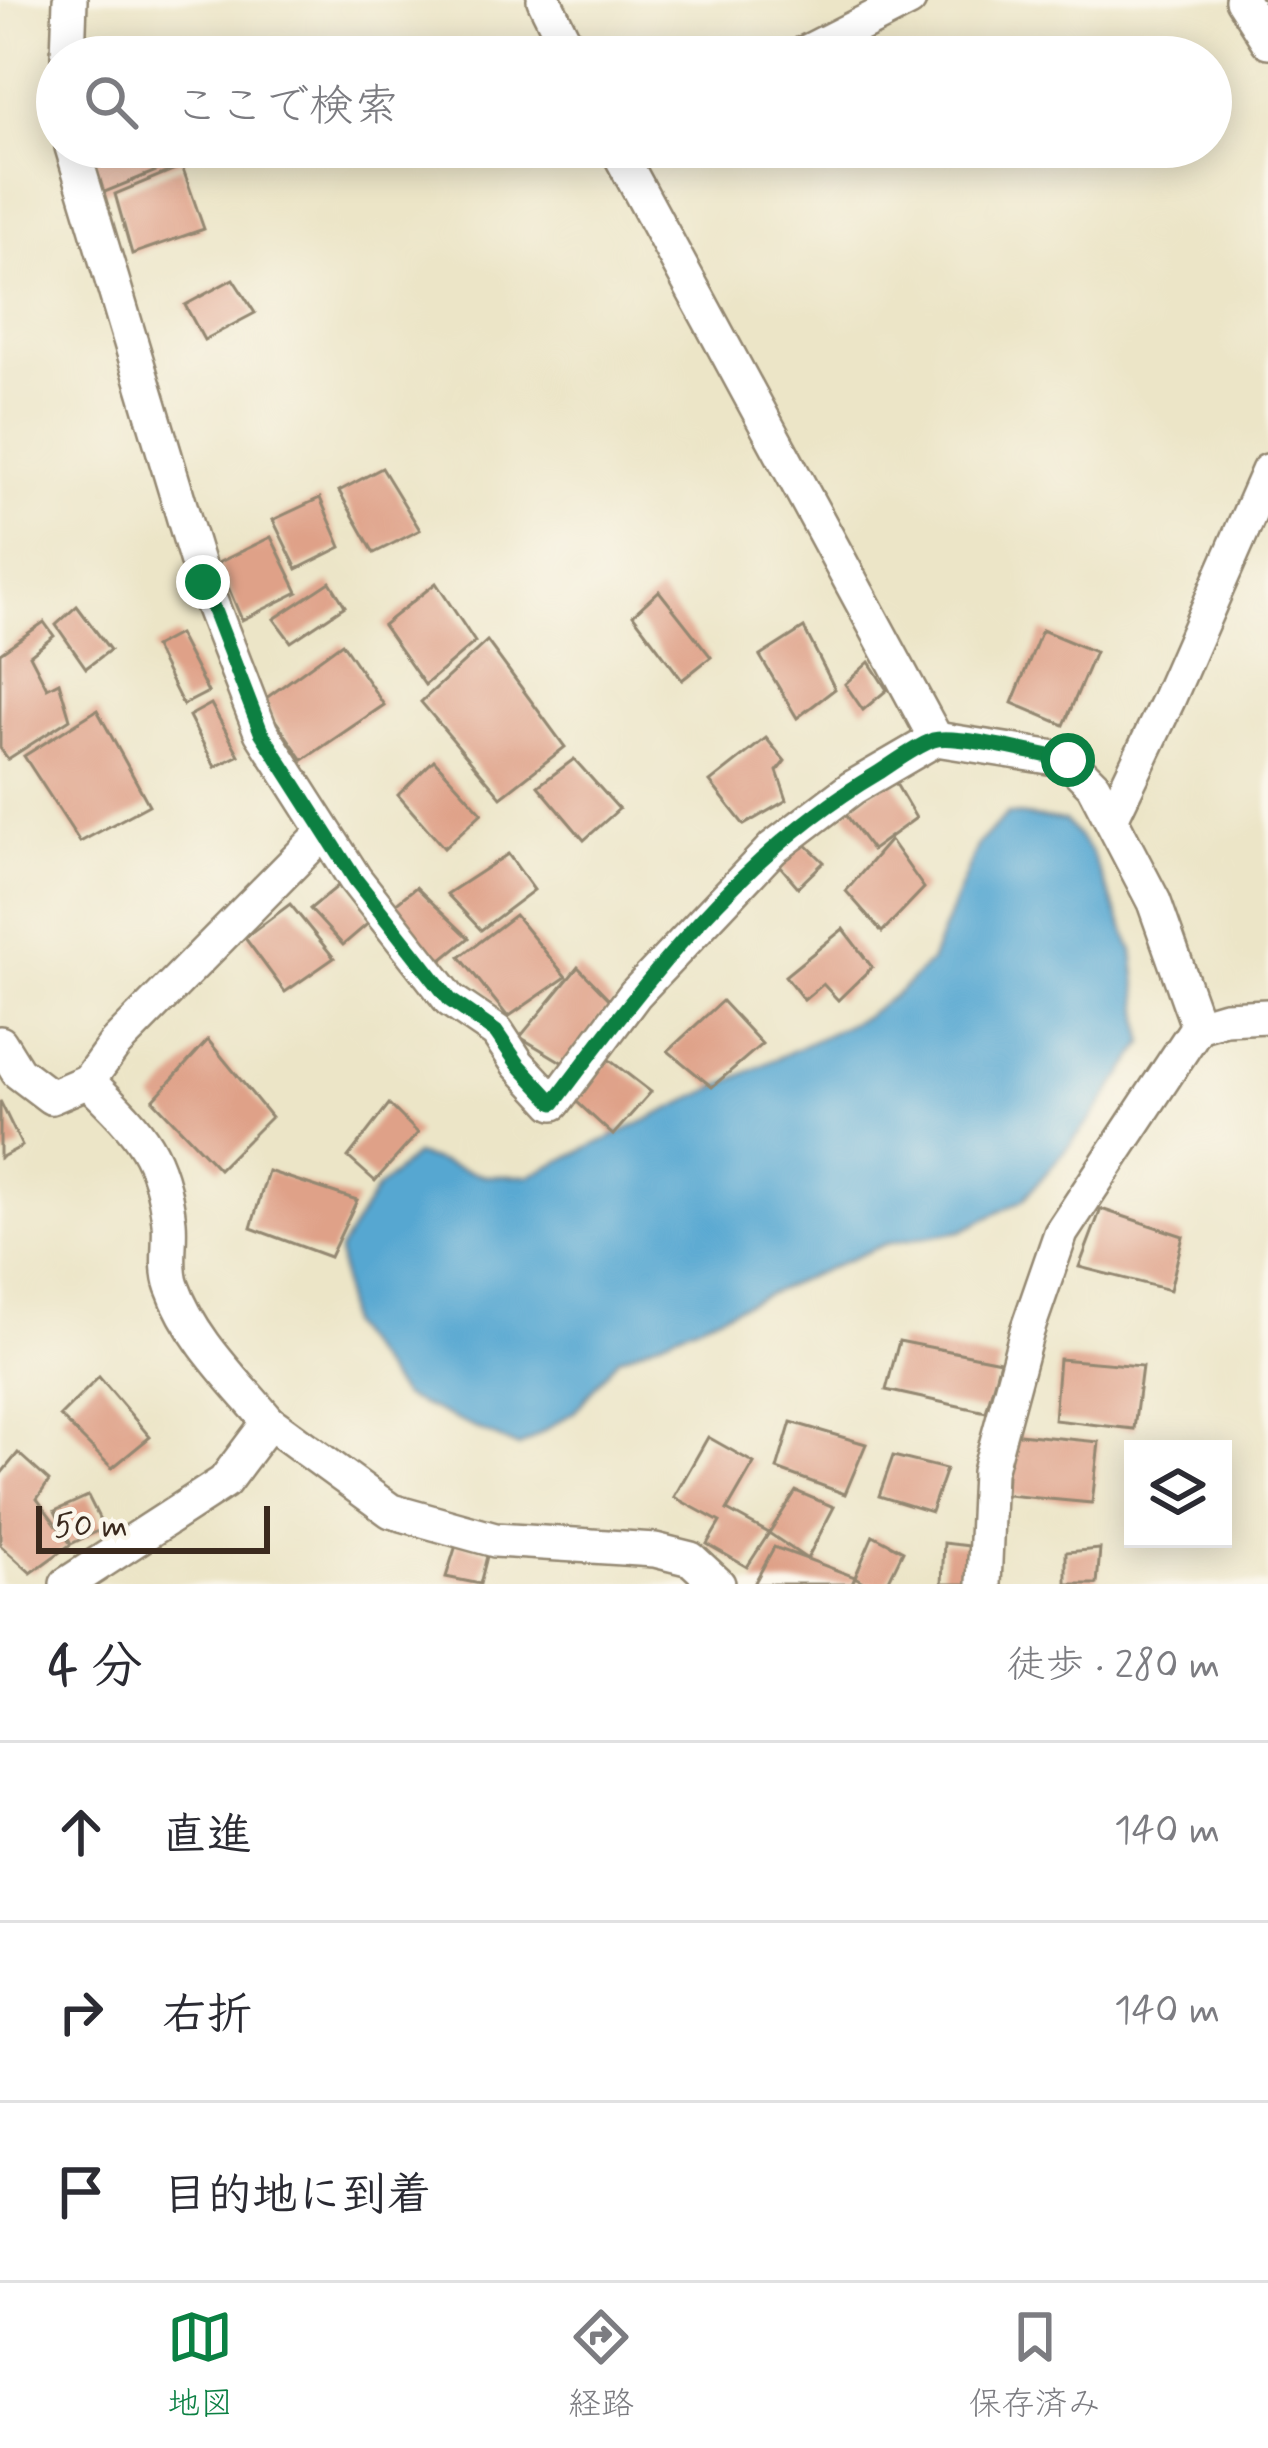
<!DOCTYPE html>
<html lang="ja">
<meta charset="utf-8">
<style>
:root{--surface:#fff;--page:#f7f7f7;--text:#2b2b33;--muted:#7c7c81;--line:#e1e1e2;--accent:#0b8043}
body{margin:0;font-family:Mynerve,"Klee One",sans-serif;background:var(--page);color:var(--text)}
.controls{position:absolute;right:36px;bottom:36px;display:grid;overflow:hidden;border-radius:0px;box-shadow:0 6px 30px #0003}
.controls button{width:108px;height:108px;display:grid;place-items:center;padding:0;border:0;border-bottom:3px solid var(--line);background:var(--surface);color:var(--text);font:60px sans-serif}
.scale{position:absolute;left:36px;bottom:30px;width:234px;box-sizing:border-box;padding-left:12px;border:6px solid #3b2a1e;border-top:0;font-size:33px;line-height:42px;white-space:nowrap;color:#3b2a1e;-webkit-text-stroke:9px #fbf7ec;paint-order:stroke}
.stop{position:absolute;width:36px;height:36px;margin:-27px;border:9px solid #0b8043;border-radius:50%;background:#fff}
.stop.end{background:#0b8043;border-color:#fff;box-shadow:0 3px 12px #0008}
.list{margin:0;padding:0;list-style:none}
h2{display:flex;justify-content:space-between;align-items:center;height:156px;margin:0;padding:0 48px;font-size:51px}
h2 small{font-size:39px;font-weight:400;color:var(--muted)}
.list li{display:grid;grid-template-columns:78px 1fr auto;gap:36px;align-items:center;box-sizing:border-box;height:180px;padding:0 48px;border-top:3px solid var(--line)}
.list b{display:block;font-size:45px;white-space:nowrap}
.list em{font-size:39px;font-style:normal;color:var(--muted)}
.icon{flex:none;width:66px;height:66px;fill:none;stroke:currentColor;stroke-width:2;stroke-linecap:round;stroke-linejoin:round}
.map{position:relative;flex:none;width:1268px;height:1584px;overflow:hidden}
.search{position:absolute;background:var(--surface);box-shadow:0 6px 30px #0003;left:36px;right:36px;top:36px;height:132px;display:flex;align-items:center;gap:30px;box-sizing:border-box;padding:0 42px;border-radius:66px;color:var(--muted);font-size:45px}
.sheet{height:696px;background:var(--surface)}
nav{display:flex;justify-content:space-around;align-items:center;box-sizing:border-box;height:168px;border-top:3px solid var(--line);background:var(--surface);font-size:33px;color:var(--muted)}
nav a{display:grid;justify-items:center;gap:6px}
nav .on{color:var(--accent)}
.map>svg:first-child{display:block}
</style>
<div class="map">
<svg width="1268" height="1584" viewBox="0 0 1268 1584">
<rect width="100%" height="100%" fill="#fbf7ec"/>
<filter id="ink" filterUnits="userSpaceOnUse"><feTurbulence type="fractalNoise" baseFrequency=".00833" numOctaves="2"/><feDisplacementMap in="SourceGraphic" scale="24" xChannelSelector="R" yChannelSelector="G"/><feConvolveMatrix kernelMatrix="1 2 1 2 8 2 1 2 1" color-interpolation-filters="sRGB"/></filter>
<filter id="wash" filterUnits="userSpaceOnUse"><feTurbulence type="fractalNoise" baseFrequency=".004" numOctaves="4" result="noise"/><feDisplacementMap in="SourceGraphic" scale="48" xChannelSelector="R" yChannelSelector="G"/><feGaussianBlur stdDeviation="2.7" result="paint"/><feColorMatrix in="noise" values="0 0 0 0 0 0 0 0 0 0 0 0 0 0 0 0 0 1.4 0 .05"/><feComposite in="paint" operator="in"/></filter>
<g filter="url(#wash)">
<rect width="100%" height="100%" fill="#ece5c7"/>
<path fill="#57a7d1" stroke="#496878" stroke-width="3" d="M1008,814L1065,821L1091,852L1133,951L1144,1043L1090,1121L1023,1200L961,1231L885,1244L618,1358L575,1411L519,1447L402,1396L347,1325L339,1251L376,1190L415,1155L485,1176H529L864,1017L899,992L930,962L978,844Z"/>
<g id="blocks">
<g fill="#dfa188">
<path d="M89,147H182L188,158L100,194Z"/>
<path d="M182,166L204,229L132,254L115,194Z"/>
<path d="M233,279L255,313L204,340L185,305Z"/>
<path d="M382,468L420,530L374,553L339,491Z"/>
<path d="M320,498L341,547L297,569L273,520Z"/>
<path d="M271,537L298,592L242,620L218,563Z"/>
<path d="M330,582L345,606L291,642L274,619Z"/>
<path d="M436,583L475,642L425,685L383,625Z"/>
<path d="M659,591L711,657L682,680L633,615Z"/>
<path d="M77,606L110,650L86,668L56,625Z"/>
<path d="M44,622L54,636L30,655L47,688L59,682L70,719L8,759L0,748V653Z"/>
<path d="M804,628L835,689L797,718L760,656Z"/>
<path d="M1042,630L1095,652L1064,725L1012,703Z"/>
<path d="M178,634L208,692L183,705L154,647Z"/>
<path d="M487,641L565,747L501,797L421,702Z"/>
<path d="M342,643L384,705L303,760L262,701Z"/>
<path d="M869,662L887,690L863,710L845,684Z"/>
<path d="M211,704L239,755L215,767L189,716Z"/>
<path d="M97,710L149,805L80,842L24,756Z"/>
<path d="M766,738L785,761L777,771L787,800L744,825L710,782Z"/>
<path d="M574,759L619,809L584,840L538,786Z"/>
<path d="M434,760L482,813L444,848L398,795Z"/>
<path d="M892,777L916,818L872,850L844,812Z"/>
<path d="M890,840L924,888L882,932L846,891Z"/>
<path d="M803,842L824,862L798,887L780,866Z"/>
<path d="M508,854L534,890L481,930L447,894Z"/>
<path d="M344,881L371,921L343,945L310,909Z"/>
<path d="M416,887L469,938L442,960L389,909Z"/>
<path d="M290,904L334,958L285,992L245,938Z"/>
<path d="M515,915L566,977L508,1017L460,957Z"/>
<path d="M843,929L872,967L838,1000L823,984L804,1000L785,976Z"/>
<path d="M578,967L613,1003L565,1064L520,1037Z"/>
<path d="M722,1001L762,1044L712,1087L668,1051Z"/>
<path d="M208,1040L271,1117L219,1169L153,1100Z"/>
<path d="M608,1059L651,1092L613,1135L576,1101Z"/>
<path d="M0,1101L22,1146L0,1158Z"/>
<path d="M389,1104L418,1133L375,1181L348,1157Z"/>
<path d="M268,1171L357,1200L330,1257L251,1228Z"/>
<path d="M1101,1209L1183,1236L1170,1290L1079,1267Z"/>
<path d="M899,1341L1000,1361L986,1412L886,1390Z"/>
<path d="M1059,1359L1142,1366L1134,1429L1054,1420Z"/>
<path d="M99,1377L150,1437L112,1468L60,1416Z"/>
<path d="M791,1422L866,1444L845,1494L777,1469Z"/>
<path d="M1009,1433L1099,1442L1092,1503L1006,1495Z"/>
<path d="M708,1437L754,1463L727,1510L769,1533L796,1491L834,1507L807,1559L855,1577L852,1584H754L774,1547L807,1559L769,1533L747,1567L707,1544L720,1522L674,1497Z"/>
<path d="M18,1453L49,1481L37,1499L71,1544L55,1511L88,1496L104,1528L71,1544L31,1573L0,1545V1475Z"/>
<path d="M893,1456L946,1469L931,1512L879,1496Z"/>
<path d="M873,1535L903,1551L887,1584H866L855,1577Z"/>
<path d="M457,1542L488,1552L480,1584L446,1577Z"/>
<path d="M944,1543L977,1547L976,1584H942Z"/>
<path d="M1100,1549L1097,1584H1066V1552Z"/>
</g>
</g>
</g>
<g filter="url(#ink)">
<use href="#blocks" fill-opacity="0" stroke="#948872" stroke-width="3"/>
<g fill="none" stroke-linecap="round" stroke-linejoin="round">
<defs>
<g id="minor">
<path d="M544,0L572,57"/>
<path d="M1242,0L1268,41"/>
<path d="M68,57L70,0"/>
<path d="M797,57L909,0"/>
<path d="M72,147L203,582L261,732L355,879L450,1000L497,1032L518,1064L554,1103L635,994L773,848L852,788L936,739L1068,760L1093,785L1154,902L1198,1026"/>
<path d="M616,147L936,739"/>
<path d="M1112,817L1168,700L1268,471"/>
<path d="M0,1043L18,1072L51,1097L88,1081"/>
<path d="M269,1422L391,1511L495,1540L655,1550L691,1559L718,1584"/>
<path d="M67,1584L224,1482L269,1422C234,1380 191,1339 172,1286C165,1267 171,1242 169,1222C161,1150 137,1130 88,1081L115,1044L324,832"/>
<path d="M984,1584L989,1472L1027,1331L1061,1233L1198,1026L1225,1018L1268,1016"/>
</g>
</defs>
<use href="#minor" stroke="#948872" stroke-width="38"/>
<use href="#minor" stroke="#fff" stroke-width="33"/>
</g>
</g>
<g fill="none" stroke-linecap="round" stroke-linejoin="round" filter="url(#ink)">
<path stroke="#0b8043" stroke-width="15" d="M203,582L261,732L355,879L450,1000L496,1032L518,1064L554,1103C646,980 743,852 878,773C895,762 915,747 933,740C955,733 1041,755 1068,760"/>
</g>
</svg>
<div class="controls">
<button><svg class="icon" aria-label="layers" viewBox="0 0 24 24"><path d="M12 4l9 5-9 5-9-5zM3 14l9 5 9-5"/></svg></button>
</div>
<div class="scale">50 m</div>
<div class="stop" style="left:1068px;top:760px"></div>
<div class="stop end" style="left:203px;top:582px"></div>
<div class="search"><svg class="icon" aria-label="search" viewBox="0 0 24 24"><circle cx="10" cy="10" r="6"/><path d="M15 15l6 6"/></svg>ここで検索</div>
</div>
<section class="sheet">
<h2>4 分<small>徒歩 · 280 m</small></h2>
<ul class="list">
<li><svg class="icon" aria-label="ahead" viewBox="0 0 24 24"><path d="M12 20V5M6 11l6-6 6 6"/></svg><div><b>直進</b></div><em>140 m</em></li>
<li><svg class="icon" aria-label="right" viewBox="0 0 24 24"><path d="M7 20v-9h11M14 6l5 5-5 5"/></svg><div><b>右折</b></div><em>140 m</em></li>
<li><svg class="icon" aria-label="arrive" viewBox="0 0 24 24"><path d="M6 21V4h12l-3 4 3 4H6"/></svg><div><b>目的地に到着</b></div></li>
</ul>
</section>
<nav>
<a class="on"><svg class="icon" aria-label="map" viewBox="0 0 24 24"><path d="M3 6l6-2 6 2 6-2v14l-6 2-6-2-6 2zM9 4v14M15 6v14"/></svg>地図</a>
<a><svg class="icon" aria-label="directions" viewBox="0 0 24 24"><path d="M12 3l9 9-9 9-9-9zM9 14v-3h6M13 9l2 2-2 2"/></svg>経路</a>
<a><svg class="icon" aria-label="saved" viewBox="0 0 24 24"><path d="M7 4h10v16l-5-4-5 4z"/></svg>保存済み</a>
</nav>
